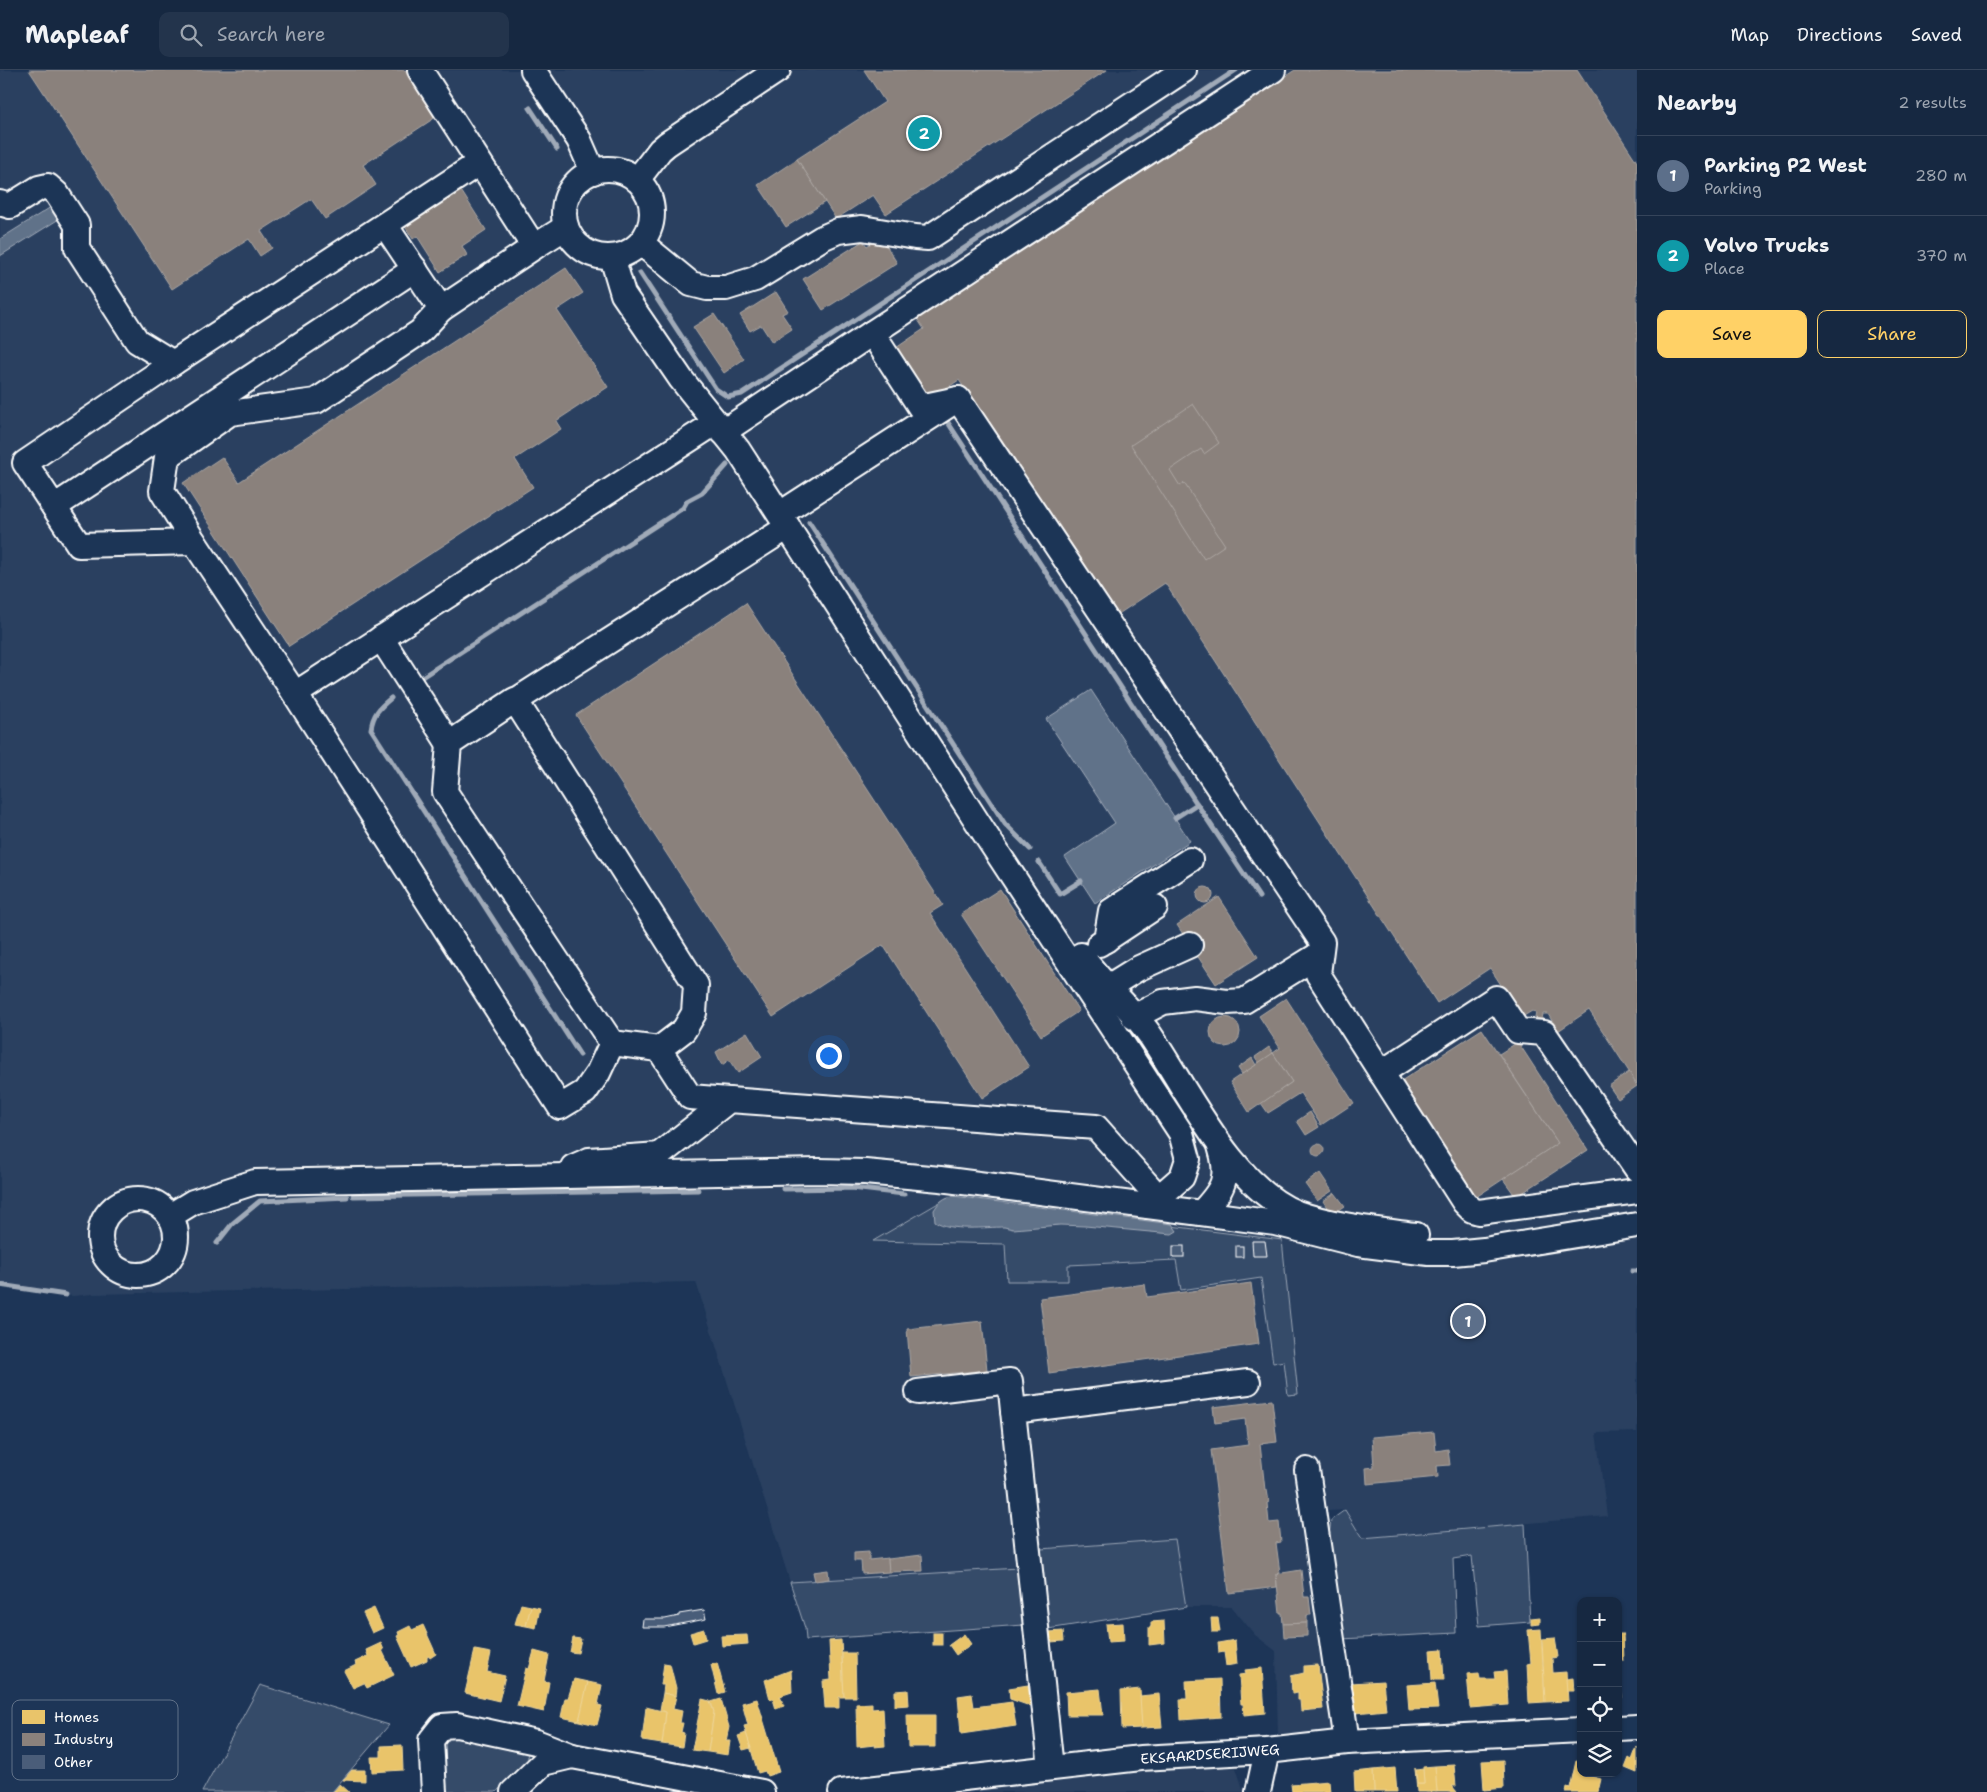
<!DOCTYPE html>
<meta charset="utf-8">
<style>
:root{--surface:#162841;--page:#23344c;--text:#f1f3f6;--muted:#9ea6b1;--line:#35445a;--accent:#ffd166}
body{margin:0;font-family:"Shantell Sans",sans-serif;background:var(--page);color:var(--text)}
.controls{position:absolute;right:15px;bottom:15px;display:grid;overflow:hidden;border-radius:10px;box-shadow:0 1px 4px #0004}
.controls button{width:45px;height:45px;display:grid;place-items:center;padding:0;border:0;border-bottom:1px solid var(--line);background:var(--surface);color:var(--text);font:25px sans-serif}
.you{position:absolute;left:828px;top:985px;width:18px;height:18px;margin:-12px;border:4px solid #fff;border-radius:50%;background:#1a73e8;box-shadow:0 0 0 8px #1a73e833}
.badge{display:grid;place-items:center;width:32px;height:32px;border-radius:50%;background:var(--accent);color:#fff;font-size:16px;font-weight:700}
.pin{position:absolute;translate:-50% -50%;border:2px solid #fff;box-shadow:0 1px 5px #0006}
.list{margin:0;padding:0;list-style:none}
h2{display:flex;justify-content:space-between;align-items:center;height:65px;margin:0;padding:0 20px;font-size:21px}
h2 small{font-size:16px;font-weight:400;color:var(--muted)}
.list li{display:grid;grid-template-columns:32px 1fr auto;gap:15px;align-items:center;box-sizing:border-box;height:80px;padding:0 20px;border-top:1px solid var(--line)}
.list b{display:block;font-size:19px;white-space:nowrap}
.list p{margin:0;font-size:16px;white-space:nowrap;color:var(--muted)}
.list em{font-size:16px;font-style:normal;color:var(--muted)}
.actions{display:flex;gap:10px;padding:15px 20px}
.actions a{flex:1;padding:11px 0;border:1px solid var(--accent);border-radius:10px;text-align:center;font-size:18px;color:var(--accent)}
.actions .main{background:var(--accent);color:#111}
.icon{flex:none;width:28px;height:28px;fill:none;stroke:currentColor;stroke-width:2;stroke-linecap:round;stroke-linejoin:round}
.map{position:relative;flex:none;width:1637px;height:1722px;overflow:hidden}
header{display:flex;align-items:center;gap:30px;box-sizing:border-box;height:70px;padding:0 25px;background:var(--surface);border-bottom:1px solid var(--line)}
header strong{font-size:24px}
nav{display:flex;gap:28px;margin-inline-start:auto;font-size:18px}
.search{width:350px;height:45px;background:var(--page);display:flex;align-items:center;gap:12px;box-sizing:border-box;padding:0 18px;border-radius:10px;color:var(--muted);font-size:19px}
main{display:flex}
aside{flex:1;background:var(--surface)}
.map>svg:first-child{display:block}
</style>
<header>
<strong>Mapleaf</strong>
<div class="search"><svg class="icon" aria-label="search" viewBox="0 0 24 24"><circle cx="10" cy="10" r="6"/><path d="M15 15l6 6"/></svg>Search here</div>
<nav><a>Map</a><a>Directions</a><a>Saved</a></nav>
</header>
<main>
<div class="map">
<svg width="1637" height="1722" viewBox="0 0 1637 1722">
<rect width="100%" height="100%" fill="#1d3557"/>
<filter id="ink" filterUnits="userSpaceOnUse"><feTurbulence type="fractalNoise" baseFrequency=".02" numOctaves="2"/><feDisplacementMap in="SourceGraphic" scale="10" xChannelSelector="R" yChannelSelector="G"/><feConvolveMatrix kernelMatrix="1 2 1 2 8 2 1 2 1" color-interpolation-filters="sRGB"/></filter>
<g filter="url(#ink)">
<g fill="#2a4161" fill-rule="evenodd">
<path d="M0,0H1637V1362L1596,1363L1607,1446L1362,1468L1345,1440L1310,1442L1336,1654L1331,1664L1278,1666L1276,1581L1255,1565L1232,1537H1186L1175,1469L1041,1479L1063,1684L1033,1689L1039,1635L1031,1554L1024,1555L1018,1498L790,1512L696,1212L92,1224L73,1226L0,1218ZM1282,1170L1288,1325L1284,1291L1273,1293L1261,1208L1181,1220L1176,1190L1067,1195L1068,1211H1007L1005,1174Z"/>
<path d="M1209,1693L1236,1698L1244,1722H963L1111,1701Z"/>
</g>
<g fill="#364b69" stroke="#9aa5b4">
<path d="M947,1128L1282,1170L1298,1324L1288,1325L1284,1291L1273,1293L1261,1208L1181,1220L1176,1190L1068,1195V1211H1007L1005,1174L873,1171Z"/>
<path d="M1345,1440L1362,1468L1525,1454L1530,1552L1479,1556L1472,1486L1453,1489L1456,1563L1341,1569L1328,1473L1331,1450Z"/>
<path d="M1175,1469L1186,1537L1048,1559L1041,1479Z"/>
<path d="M1018,1498L1024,1555L806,1570L805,1558L790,1512Z"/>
<path d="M260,1615L389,1655L332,1722H202Z"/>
<path d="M444,1665L526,1679L528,1687L527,1694L496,1722H441L439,1699Z"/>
</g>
<g fill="#617289" stroke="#a0aab8">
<path d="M51,137L59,149L0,186V169Z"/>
<path d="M1091,620L1190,771L1095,833L1065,787L1115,753L1046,649Z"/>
<path d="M953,1126L1172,1154L1177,1161L1172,1164L1085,1156L1060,1155L1013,1159L1004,1157C986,1157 950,1162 935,1151L934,1140C939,1132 944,1127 953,1126Z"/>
</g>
<g fill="#e9c46a" stroke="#f0d697">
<path d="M521,1534L531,1536L526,1556L515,1554Z"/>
<path d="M531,1536L540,1538L536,1558L526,1556Z"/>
<path d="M374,1538L383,1558L372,1563L363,1543Z"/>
<path d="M1540,1547V1554L1531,1555V1548Z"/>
<path d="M1211,1548H1218L1220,1562H1212Z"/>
<path d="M1164,1551L1165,1573L1149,1575V1557H1151V1552Z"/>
<path d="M1123,1553L1124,1571L1108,1572L1106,1554Z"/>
<path d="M423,1555L436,1584L430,1588L429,1586L427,1587V1590L411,1597L397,1566L399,1565L398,1562L410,1556L412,1560Z"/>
<path d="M704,1559L706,1569L693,1573L690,1563Z"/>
<path d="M1541,1559L1545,1632L1529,1633L1527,1594L1531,1593L1528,1560Z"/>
<path d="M1063,1561L1064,1571L1050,1572L1049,1562Z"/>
<rect x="933" y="1563" width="9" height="12"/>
<path d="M964,1564L971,1574L956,1585L949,1575Z"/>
<path d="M1618,1564H1623L1624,1591H1618Z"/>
<path d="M747,1565L748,1574L722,1576L721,1566Z"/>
<path d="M573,1568L581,1569L578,1583L570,1582Z"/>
<path d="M1555,1568L1558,1587L1552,1588L1553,1603L1566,1602L1568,1631L1545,1632L1542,1569Z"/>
<path d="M841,1570L844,1627H839V1638H825L823,1611L831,1610L829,1571Z"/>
<path d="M1235,1570L1237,1594L1226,1596L1224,1582L1219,1583L1218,1573Z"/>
<path d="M381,1573L384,1580H382L394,1605L367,1618L364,1613L353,1618L344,1601L356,1595L355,1592L368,1586L366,1580Z"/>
<path d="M1442,1579L1444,1610H1432L1430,1580Z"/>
<path d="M475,1580L491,1583L487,1602L505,1606L499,1631L465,1623Z"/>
<path d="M534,1581L549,1585L544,1611L549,1612L544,1642L517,1636L526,1598L529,1599Z"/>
<path d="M842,1583H855L856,1627H844Z"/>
<path d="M664,1593L670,1594L676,1618L675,1626L663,1623L664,1615H661Z"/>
<path d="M717,1593L725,1622L718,1624L711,1595Z"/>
<path d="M1318,1595L1323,1639L1301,1641L1300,1630H1298V1623L1292,1624L1291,1606L1304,1603V1596Z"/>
<path d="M1618,1597L1620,1605L1622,1628H1618Z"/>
<path d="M1262,1598L1265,1643L1244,1645L1243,1634H1241L1239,1605L1246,1604L1245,1600Z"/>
<path d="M791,1600L792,1622L780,1626L784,1636L776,1639L773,1629H770L765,1610Z"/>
<path d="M1506,1601L1508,1635L1470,1638L1467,1604L1479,1603L1480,1609H1495L1494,1602Z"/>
<path d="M1573,1608L1574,1621H1567L1566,1609Z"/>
<path d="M574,1609L588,1612L579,1651L561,1647L565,1628H568Z"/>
<path d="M1220,1609L1221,1647L1181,1650L1180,1629H1187L1186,1611Z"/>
<path d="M1383,1611L1386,1640L1356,1643L1355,1628H1352L1351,1613Z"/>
<path d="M588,1612L602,1615L598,1635L602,1636L597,1655L579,1651Z"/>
<path d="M1435,1613L1438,1639L1409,1640L1407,1615Z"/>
<path d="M1028,1615L1030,1636L1010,1629L1009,1618Z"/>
<path d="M1100,1619L1103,1645H1067L1066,1622Z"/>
<path d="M1140,1619L1142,1658L1122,1659L1121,1621Z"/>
<path d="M908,1620L909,1635L895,1636V1621Z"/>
<path d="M663,1623L676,1626L673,1639L682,1641L680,1653H683L681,1662L684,1663L682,1677L662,1674L666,1642L660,1640Z"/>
<path d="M972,1624L974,1637L1012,1632L1016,1656L961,1664L958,1626Z"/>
<path d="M1159,1624L1162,1657L1142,1658L1140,1626Z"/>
<path d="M702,1629L710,1631L714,1642L708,1682L692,1680Z"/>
<path d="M721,1629L729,1657L726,1671H730L728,1685L708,1682L714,1642L711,1632Z"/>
<path d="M757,1629L779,1702L767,1706L765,1701L758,1703L744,1656L748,1655L742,1633Z"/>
<path d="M872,1633V1639L883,1638L885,1676L874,1677L875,1675L857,1677L856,1634Z"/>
<path d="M646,1637L666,1642L662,1674L642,1671Z"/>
<path d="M907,1645H935V1677H908Z"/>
<path d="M746,1663L751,1678L743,1680L738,1666Z"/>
<path d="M402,1675L403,1700L372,1702L371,1687H381V1676Z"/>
<path d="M1637,1677V1703L1625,1698L1629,1688L1632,1690Z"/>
<path d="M1503,1690L1504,1718L1484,1720L1482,1691Z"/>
<path d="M1576,1691L1581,1692V1703L1593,1704V1707L1601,1709L1598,1722H1566L1567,1717L1570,1718Z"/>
<path d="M1454,1695L1456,1716H1452L1457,1722H1437L1435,1696Z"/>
<path d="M1435,1696L1437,1722H1417L1415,1698L1417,1714H1424L1423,1697Z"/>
<path d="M1395,1698L1397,1722H1374L1373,1700Z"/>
<path d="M1423,1699L1424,1714H1417L1416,1700Z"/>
<path d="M352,1700H365V1711L343,1710Z"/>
<path d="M1373,1700L1374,1722H1355L1354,1702Z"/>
<path d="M1329,1711L1330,1722H1292L1291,1714Z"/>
<path d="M340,1714L349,1722H333Z"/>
</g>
<g fill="#8a817c" stroke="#ada7a3">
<path d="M29,0H405L436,47L363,95L376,115L325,149L311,129L261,161L272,178L260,186L249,169L172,219Z"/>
<path d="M864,0H1107L886,144L873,125L836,149L797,89L885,32Z"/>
<path d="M1295,0H1577L1637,92V1014L1589,940L1558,961L1548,944H1543L1542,949L1535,948L1536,942L1532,941L1522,947L1490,898L1437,933L1165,513L1114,547L959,310L927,331L893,280L924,259L916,247Z"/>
<path d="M797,89L825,132L786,157L758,115Z"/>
<path d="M460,119L486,160L462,176L467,185L440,202L417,166L413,169L404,155Z"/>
<path d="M881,167L897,193L823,240L803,209L863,171L867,176Z"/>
<path d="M566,198L583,223L557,240L608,317L556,351L561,359L515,389L533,417L289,576L183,413L222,387L239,412Z"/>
<path d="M776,222L788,241L782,244L792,259L772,272L761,255L750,261L740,245Z"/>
<path d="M714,244L744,289L724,303L693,257Z"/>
<path d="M1193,334L1219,373L1204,384L1201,379L1170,400L1180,416L1184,413L1225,475L1204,489L1131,375Z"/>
<path d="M746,533L943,835L930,843L1029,997L982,1028L883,875L773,947L576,645Z"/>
<circle cx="1205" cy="825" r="8"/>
<path d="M1000,819L1079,941L1041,966L961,844Z"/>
<path d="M1219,827L1258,887L1216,914L1177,855Z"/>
<path d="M1286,928L1354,1033L1321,1055L1300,1023L1268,1043L1261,1033L1292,1012L1273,983L1280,978L1259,946Z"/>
<circle cx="1225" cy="962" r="15"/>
<path d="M1482,959L1558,1073L1476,1127L1401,1011Z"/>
<path d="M747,962L762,987L738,1003L729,990L722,995L716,982Z"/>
<path d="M1518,972L1588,1080L1516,1127L1503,1109L1558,1073L1499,984Z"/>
<path d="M1269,977L1273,983L1259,993L1255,987Z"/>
<path d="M1273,983L1292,1012L1249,1042L1230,1012Z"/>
<path d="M1252,988L1256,995L1242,1004L1238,998Z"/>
<path d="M1629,1002L1637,1016L1618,1029L1609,1016Z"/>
<path d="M1310,1042L1319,1057L1306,1065L1297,1051Z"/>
<circle cx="1318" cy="1080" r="6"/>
<path d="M1320,1103L1332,1121L1317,1131L1305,1114Z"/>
<path d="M1335,1123L1345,1136L1332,1145L1323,1131Z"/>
<path d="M1251,1213L1259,1274L1049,1303L1040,1228L1145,1214L1147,1227Z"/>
<path d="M982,1251L987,1300L911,1307L907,1259Z"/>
<path d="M1272,1330L1277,1372L1260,1374L1265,1420H1267L1269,1432L1267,1433L1269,1453L1279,1452L1281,1472L1276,1473L1280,1503L1276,1504L1277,1517L1229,1523L1211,1380L1248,1375L1245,1349L1215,1353L1213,1337Z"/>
<path d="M1434,1362L1436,1381L1448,1379L1450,1395L1437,1396L1438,1407L1367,1414L1366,1398L1374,1397L1372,1367Z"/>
<path d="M869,1482V1490L888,1488L889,1502L862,1504L861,1491H854V1483Z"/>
<path d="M922,1485L923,1501L889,1502L888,1489Z"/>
<path d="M828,1500L829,1509L815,1511L813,1502Z"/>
<path d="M1301,1500L1304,1527H1309L1311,1545H1307V1553L1283,1554L1282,1543H1280L1276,1504Z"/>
<path d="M1307,1553V1566L1284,1567L1283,1554Z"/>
</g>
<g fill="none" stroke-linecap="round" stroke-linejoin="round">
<g stroke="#a0aab8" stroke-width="5">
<path d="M530,38L557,79"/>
<path d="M640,203L716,319L728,327L742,324L1236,0"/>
<path d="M947,351L1197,734L1175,748"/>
<path d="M809,452L1005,754L1030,779"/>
<path d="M422,607L683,438L687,431L702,423L727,395"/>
<path d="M391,628C379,638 373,644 371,659L580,985"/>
<path d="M1197,734L1259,827"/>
<path d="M1039,792L1060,824L1081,811"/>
<path d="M783,1119L852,1118L904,1124"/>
<path d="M353,1126L698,1120"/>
<path d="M217,1173L232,1154L260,1131L347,1127"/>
<path d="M1632,1201H1637"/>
<path d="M0,1215L66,1225"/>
</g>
</g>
<g fill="#4a5d79" stroke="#fff">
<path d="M1252,1171H1265L1267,1186H1253Z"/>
<rect x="1173" y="1176" width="11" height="11"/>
<rect x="1236" y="1176" width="7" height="11"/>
<path d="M704,1540L706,1549L664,1557H642L643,1549H665L679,1546V1544Z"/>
</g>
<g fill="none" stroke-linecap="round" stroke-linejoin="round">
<defs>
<g id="minor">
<path d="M420,0L534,177L566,157"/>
<path d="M533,0L579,70L593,102"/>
<circle cx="608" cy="143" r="44"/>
<path d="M637,110L660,80L667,74L778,0"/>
<path d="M0,133L10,136L39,118L48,116L57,124L77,155V178L137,271L173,293L479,93"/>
<path d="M385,155L441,239L534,177"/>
<path d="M641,173L691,214L707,218H726L755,209L822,168L838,161L862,158L915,167L928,168L1184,0"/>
<path d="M612,187L623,224L681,309L738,380L989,770L1181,1063L1188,1089L1182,1107L1149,1136"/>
<path d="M173,293L25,393L79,475L194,472L295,624L560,1037L585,1022L598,1003L612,973"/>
<path d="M958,329L1322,872L1318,904L1464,1132L1472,1140L1479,1142L1637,1121"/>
<path d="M723,362L872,263"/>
<path d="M54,437L415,199"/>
<path d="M780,444L958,329L920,337L872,263L1273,0"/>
<path d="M194,472L162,421L167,387L230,343L316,331L420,262L441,239"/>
<path d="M381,568L449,674"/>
<path d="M295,624L715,353"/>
<path d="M515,631L788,457"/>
<path d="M1106,870L1111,841L1190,790"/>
<path d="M1099,874L1155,837"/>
<path d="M1081,885C1101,914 1130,936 1150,965C1188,1021 1233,1118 1297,1143C1334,1156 1377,1160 1416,1165"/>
<path d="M1108,917L1137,899L1190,875"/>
<path d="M1134,947L1163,932L1195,928L1227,932L1244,931L1320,884"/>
<path d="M659,979L612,973L445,722L449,674L515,630L696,915L694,943L684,960L659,979L690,1027L729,1030"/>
<path d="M1381,1003L1496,928L1518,961L1544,963L1637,1099"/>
<path d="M573,1097L589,1090L659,1085L729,1030L1096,1057L1168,1138"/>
<circle cx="138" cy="1167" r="38"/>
<path d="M1201,1143C1224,1119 1230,1108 1220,1076"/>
<path d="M170,1146L193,1132L255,1112L819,1101L865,1102L940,1109L1201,1143L1275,1153L1358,1174L1429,1183H1453L1484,1180L1637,1155"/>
<path d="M918,1322L1010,1311L1013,1341"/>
<path d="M1307,1400L1347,1672"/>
<path d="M1618,1658L1637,1657"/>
<path d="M1051,1698L1013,1341L1248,1312"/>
<path d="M434,1722L431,1670L442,1656L457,1655L536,1672L572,1686"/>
<path d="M513,1722L543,1693L572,1686L762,1722"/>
<path d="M841,1722L1141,1688L1267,1681L1347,1672L1581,1660"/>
<path d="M1258,1722L1267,1681"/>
</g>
</defs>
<use href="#minor" stroke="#fff" stroke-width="28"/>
<use href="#minor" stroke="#1d3557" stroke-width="24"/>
</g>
</g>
<g text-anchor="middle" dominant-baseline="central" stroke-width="5" stroke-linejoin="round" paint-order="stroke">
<g font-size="14" fill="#fff" stroke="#1d3557">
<text transform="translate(1210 1684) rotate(-4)">EKSAARDSERIJWEG</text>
</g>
</g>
<rect x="12" y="1630" width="166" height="80" rx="8" fill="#1d3557" stroke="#617289" stroke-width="1"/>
<rect x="22" y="1640" width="23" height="14" fill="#e9c46a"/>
<rect x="22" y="1663" width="23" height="13" fill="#8a817c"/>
<rect x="22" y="1685" width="23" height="14" fill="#4a5d79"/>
<g font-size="14" fill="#fff">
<text x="54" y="1652">Homes</text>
<text x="54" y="1674">Industry</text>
<text x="54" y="1697">Other</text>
</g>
</svg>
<div class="controls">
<button>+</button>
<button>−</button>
<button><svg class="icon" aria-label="locate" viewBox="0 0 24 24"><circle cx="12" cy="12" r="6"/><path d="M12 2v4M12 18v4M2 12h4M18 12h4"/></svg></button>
<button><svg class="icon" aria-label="layers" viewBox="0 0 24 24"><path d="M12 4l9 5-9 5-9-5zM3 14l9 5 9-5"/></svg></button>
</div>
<div class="you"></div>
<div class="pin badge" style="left:1468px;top:1251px;background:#5c6f8a">1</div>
<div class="pin badge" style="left:924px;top:63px;background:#0f9aa8">2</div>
</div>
<aside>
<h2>Nearby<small>2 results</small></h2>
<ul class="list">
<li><span class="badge" style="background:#5c6f8a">1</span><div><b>Parking P2 West</b><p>Parking</p></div><em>280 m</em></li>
<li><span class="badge" style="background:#0f9aa8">2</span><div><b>Volvo Trucks</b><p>Place</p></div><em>370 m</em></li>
</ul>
<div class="actions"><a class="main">Save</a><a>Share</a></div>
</aside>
</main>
